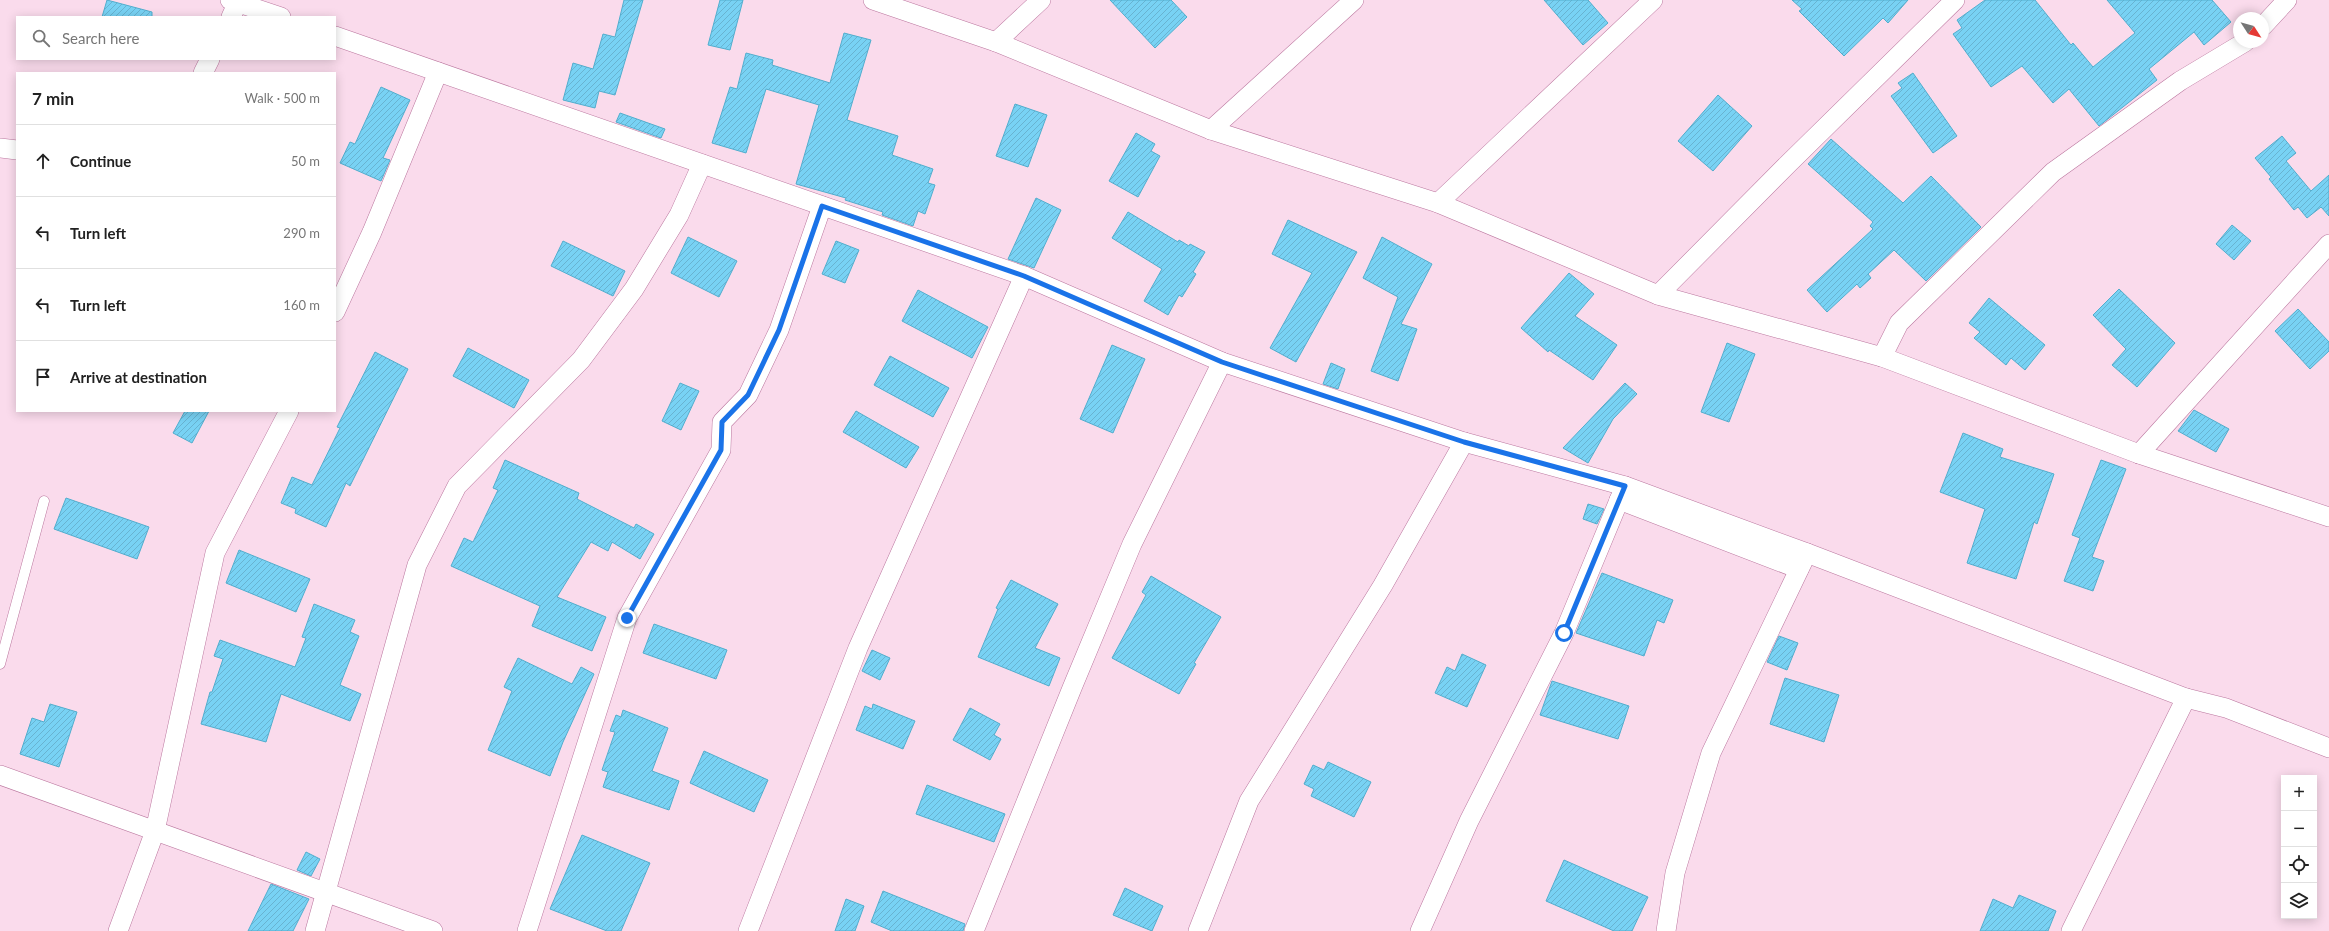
<!DOCTYPE html>
<meta charset="utf-8">
<style>
:root{--surface:#fff;--page:#f2f2f2;--text:#222;--muted:#767676;--line:#e0e0e0}
body{margin:0;font-family:Lato,sans-serif;background:var(--page);color:var(--text)}
.controls{position:absolute;right:12px;bottom:12px;display:grid;overflow:hidden;border-radius:0px;box-shadow:0 2px 10px #0003}
.controls button{width:36px;height:36px;display:grid;place-items:center;padding:0;border:0;border-bottom:1px solid var(--line);background:var(--surface);color:var(--text);font:20px sans-serif}
.compass{position:absolute;left:2233px;top:12px;width:36px;height:36px;border-radius:50%;background:var(--surface);box-shadow:0 2px 10px #0003;rotate:126deg}
.stop{position:absolute;width:12px;height:12px;margin:-9px;border:3px solid #1a73e8;border-radius:50%;background:#fff}
.stop.end{background:#1a73e8;border-color:#fff;box-shadow:0 1px 4px #0008}
.list{margin:0;padding:0;list-style:none}
h2{display:flex;justify-content:space-between;align-items:center;height:52px;margin:0;padding:0 16px;font-size:17px}
h2 small{font-size:13px;font-weight:400;color:var(--muted)}
.list li{display:grid;grid-template-columns:26px 1fr auto;gap:12px;align-items:center;box-sizing:border-box;height:72px;padding:0 16px;border-top:1px solid var(--line)}
.list b{display:block;font-size:15px;white-space:nowrap}
.list em{font-size:13px;font-style:normal;color:var(--muted)}
.icon{flex:none;width:22px;height:22px;fill:none;stroke:currentColor;stroke-width:2;stroke-linecap:round;stroke-linejoin:round}
.map{position:relative;flex:none;width:2329px;height:931px;overflow:hidden}
.search{position:absolute;background:var(--surface);box-shadow:0 2px 10px #0003;left:16px;top:16px;width:320px;height:44px;display:flex;align-items:center;gap:10px;box-sizing:border-box;padding:0 14px;border-radius:0px;color:var(--muted);font-size:15px}
.panel{position:absolute;background:var(--surface);box-shadow:0 2px 10px #0003;left:16px;top:72px;width:320px;height:340px;border-radius:0px}
.map>svg:first-child{display:block}
</style>
<div class="map">
<svg width="2329" height="931" viewBox="0 0 2329 931">
<defs>
<pattern id="building-hatch" width="6" height="6" patternUnits="userSpaceOnUse"><rect width="6" height="6" fill="#78d2f4"/><path d="M-1 1l2-2M0 6l6-6M5 7l2-2" fill="none" stroke="#68b3d1"/></pattern>
</defs>
<rect width="100%" height="100%" fill="#fadbec"/>
<g fill="url(#building-hatch)" stroke="#52adcd">
<path d="M107,0L152,12V17H102Z"/>
<path d="M624,0H643L615,95L599,91L595,108L563,100L573,63L593,69L603,34L615,37Z"/>
<path d="M720,0H743L730,50L708,45Z"/>
<path d="M1110,0H1171L1187,17L1155,48Z"/>
<path d="M1544,0H1588L1608,23L1583,45Z"/>
<path d="M1792,0H1908L1888,23L1883,18L1844,56L1799,11L1802,9Z"/>
<path d="M1985,0H2035L2071,45L2073,43L2093,67L2135,33L2107,0H2212L2231,22L2204,45L2194,32L2149,69L2157,80L2099,126L2069,89L2053,103L2022,66L1991,87L1953,34L1962,28L1957,20Z"/>
<path d="M844,33L871,40L847,120L898,136L892,155L933,169L928,183L935,185L925,214L918,211L913,226L882,215L883,212L845,200L846,198L796,184L819,105L766,89L746,153L712,143L730,87L737,89L746,53L773,60L772,65L830,83Z"/>
<path d="M1913,73L1957,136L1933,153L1891,96L1902,88L1898,83Z"/>
<path d="M381,87L410,100L383,158L390,160L381,181L340,163L350,142L355,144Z"/>
<path d="M1718,95L1752,126L1713,171L1678,141Z"/>
<path d="M1015,104L1047,115L1028,167L996,156Z"/>
<path d="M620,113L665,129L661,138L616,122Z"/>
<path d="M1136,133L1155,144L1151,151L1160,156L1138,197L1109,181Z"/>
<path d="M2282,136L2296,153L2286,161L2311,191L2329,175V216L2321,207L2307,218L2298,207L2294,210L2269,179L2271,177L2255,158Z"/>
<path d="M1831,139L1903,203L1931,176L1981,227L1926,281L1894,250L1868,274L1871,278L1860,288L1857,284L1827,312L1807,290L1873,229L1870,226L1873,222L1808,164Z"/>
<path d="M1036,198L1061,210L1034,268L1008,259Z"/>
<path d="M1128,212L1178,242L1179,240L1189,246L1190,244L1205,252L1193,272L1196,274L1182,297L1179,295L1168,315L1144,301L1162,269L1112,238Z"/>
<path d="M1288,220L1357,252L1296,362L1270,348L1312,273L1272,254Z"/>
<path d="M2232,225L2251,241L2234,260L2216,244Z"/>
<path d="M688,237L737,261L719,297L671,273Z"/>
<path d="M1382,237L1432,264L1401,324L1417,329L1398,381L1371,371L1398,297L1363,278Z"/>
<path d="M563,241L625,271L613,296L551,266Z"/>
<path d="M836,241L859,250L845,283L822,274Z"/>
<path d="M1569,273L1594,294L1575,316L1617,345L1593,380L1549,350L1548,352L1521,328Z"/>
<path d="M2119,289L2175,343L2137,387L2112,365L2126,349L2093,315Z"/>
<path d="M918,290L988,327L972,358L902,321Z"/>
<path d="M1989,298L2045,345L2025,370L2011,358L2006,365L1974,338L1980,332L1969,323Z"/>
<path d="M2298,309L2329,342V351L2310,369L2275,331Z"/>
<path d="M1727,343L1755,354L1729,422L1701,412Z"/>
<path d="M1112,345L1145,359L1113,433L1080,419Z"/>
<path d="M468,348L529,380L514,408L453,376Z"/>
<path d="M375,352L408,369L350,486L346,483L326,527L295,513L296,509L281,503L292,477L312,485L340,428L337,427Z"/>
<path d="M890,356L949,388L933,417L874,385Z"/>
<path d="M1331,363L1345,369L1338,389L1323,384Z"/>
<path d="M680,383L699,391L681,430L662,421Z"/>
<path d="M1625,383L1637,394L1613,419L1588,463L1563,448Z"/>
<path d="M2194,410L2229,429L2216,452L2178,431Z"/>
<path d="M185,411H209L192,443L173,433Z"/>
<path d="M856,411L919,447L906,468L843,432Z"/>
<path d="M1963,433L2003,449L2000,457L2054,474L2037,524L2034,522L2016,579L1967,563L1985,509L1940,492Z"/>
<path d="M505,460L579,493L577,499L634,528L636,524L654,534L640,559L612,542L608,551L591,542L557,597L606,617L592,651L532,626L540,606L451,566L464,538L473,542L498,490L493,488Z"/>
<path d="M2101,460L2126,469L2092,557L2104,561L2093,591L2064,581L2080,538L2072,535Z"/>
<path d="M66,498L149,527L137,559L54,529Z"/>
<path d="M1588,504L1604,509L1597,524L1583,519Z"/>
<path d="M239,550L310,579L296,612L226,583Z"/>
<path d="M1602,573L1673,600L1664,623L1657,620L1644,656L1576,633Z"/>
<path d="M1151,576L1221,617L1194,663L1196,664L1179,694L1112,658L1146,595L1142,592Z"/>
<path d="M1011,580L1058,604L1035,648L1060,658L1049,686L978,657L998,609L996,608Z"/>
<path d="M314,604L355,620L350,632L359,636L340,685L361,694L350,721L281,694L266,742L201,724L210,692H212L223,659L214,656L220,640L295,667L306,638L302,637Z"/>
<path d="M654,624L727,650L716,679L643,653Z"/>
<path d="M1779,636L1798,643L1787,670L1767,662Z"/>
<path d="M872,650L890,658L880,680L862,671Z"/>
<path d="M1462,654L1486,665L1467,707L1435,693L1447,667L1455,671Z"/>
<path d="M518,658L572,684L581,667L594,674L563,742L550,776L488,750L512,691L504,687Z"/>
<path d="M1785,678L1839,695L1824,742L1770,724Z"/>
<path d="M1552,681L1629,706L1618,739L1540,715Z"/>
<path d="M50,704L77,712L59,767L20,754L32,718L44,722Z"/>
<path d="M873,704L915,721L903,749L856,730L865,706L872,709Z"/>
<path d="M970,708L1000,724L994,735L1001,739L990,760L953,740Z"/>
<path d="M623,710L668,728L652,771L679,781L669,810L603,787L608,772L602,770L615,732L610,731L616,715L621,717Z"/>
<path d="M704,751L768,780L754,812L690,783Z"/>
<path d="M1328,762L1371,782L1354,817L1311,796L1314,789L1304,784L1313,765L1324,770Z"/>
<path d="M927,785L1005,814L994,842L916,814Z"/>
<path d="M582,835L650,863L621,931H607L550,909Z"/>
<path d="M306,852L320,859L311,876L297,870Z"/>
<path d="M1564,860L1648,897L1632,931H1614L1546,901Z"/>
<path d="M271,884L309,899L293,931H248Z"/>
<path d="M1125,888L1163,906L1152,931L1113,915Z"/>
<path d="M883,891L965,924L963,931H892L871,922Z"/>
<path d="M2019,895L2056,911L2048,931H1980L1993,899L2013,908Z"/>
<path d="M846,899L864,906L855,931H835Z"/>
</g>
<g fill="none" stroke-linecap="round" stroke-linejoin="round">
<defs>
<path id="service" d="M0,664L44,501"/>
<g id="minor">
<path d="M230,0L281,17"/>
<path d="M873,0L996,42L1211,130L1438,203L1658,295L1882,357L2139,454L2329,517"/>
<path d="M231,17L238,2"/>
<path d="M2263,26L2287,0"/>
<path d="M335,36L1024,276L1222,362L1464,442L1625,486L1807,553L2186,698L2226,708L2329,748"/>
<path d="M996,42L1041,0"/>
<path d="M203,73L210,59"/>
<path d="M1211,130L1354,0"/>
<path d="M0,148L17,150"/>
<path d="M1438,203L1653,0"/>
<path d="M1658,295L1789,163L1955,0"/>
<path d="M335,312L372,232L438,72"/>
<path d="M1882,357L1899,323L2053,172L2180,81L2245,42"/>
<path d="M2139,454L2329,244"/>
<path d="M1619,500L1799,569"/>
<path d="M0,775L433,931"/>
<path d="M118,931L155,831L215,553L289,411"/>
<path d="M315,931L417,565L457,486L581,360L634,289L679,215L702,164"/>
<path d="M527,931L627,618L721,450L722,422L748,395L779,330L822,206"/>
<path d="M748,931L858,648L1024,276"/>
<path d="M974,931L1072,688L1132,544L1222,362"/>
<path d="M1198,931L1249,801L1383,585L1464,442"/>
<path d="M1420,931L1469,821L1564,633L1625,486"/>
<path d="M1666,931L1675,873L1711,753L1807,553"/>
<path d="M2071,931L2186,698"/>
</g>
</defs>
<use href="#service" stroke="#bb779f" stroke-width="11"/>
<use href="#minor" stroke="#bb779f" stroke-width="20"/>
<use href="#service" stroke="#fff" stroke-width="10"/>
<use href="#minor" stroke="#fff" stroke-width="19"/>
</g>
<g fill="none" stroke-linecap="round" stroke-linejoin="round">
<path stroke="#1a73e8" stroke-width="5" d="M627,618L721,450L722,422L748,395L779,330L822,206L1024,276L1222,362L1464,442L1625,486L1564,633"/>
</g>
</svg>
<div class="controls">
<button>+</button>
<button>−</button>
<button><svg class="icon" aria-label="locate" viewBox="0 0 24 24"><circle cx="12" cy="12" r="6"/><path d="M12 2v4M12 18v4M2 12h4M18 12h4"/></svg></button>
<button><svg class="icon" aria-label="layers" viewBox="0 0 24 24"><path d="M12 4l9 5-9 5-9-5zM3 14l9 5 9-5"/></svg></button>
</div>
<svg class="compass" viewBox="-18 -18 36 36"><path d="M0-13l5 13h-10z" fill="#e53935"/><path d="M0 13l5-13h-10z" fill="#767676"/></svg>
<div class="stop" style="left:1564px;top:633px"></div>
<div class="stop end" style="left:627px;top:618px"></div>
<div class="search"><svg class="icon" aria-label="search" viewBox="0 0 24 24"><circle cx="10" cy="10" r="6"/><path d="M15 15l6 6"/></svg>Search here</div>
<section class="panel">
<h2>7 min<small>Walk · 500 m</small></h2>
<ul class="list">
<li><svg class="icon" aria-label="ahead" viewBox="0 0 24 24"><path d="M12 20V5M6 11l6-6 6 6"/></svg><div><b>Continue</b></div><em>50 m</em></li>
<li><svg class="icon" aria-label="left" viewBox="0 0 24 24"><path d="M17 20v-9H6M10 6l-5 5 5 5"/></svg><div><b>Turn left</b></div><em>290 m</em></li>
<li><svg class="icon" aria-label="left" viewBox="0 0 24 24"><path d="M17 20v-9H6M10 6l-5 5 5 5"/></svg><div><b>Turn left</b></div><em>160 m</em></li>
<li><svg class="icon" aria-label="arrive" viewBox="0 0 24 24"><path d="M6 21V4h12l-3 4 3 4H6"/></svg><div><b>Arrive at destination</b></div></li>
</ul>
</section>
</div>
